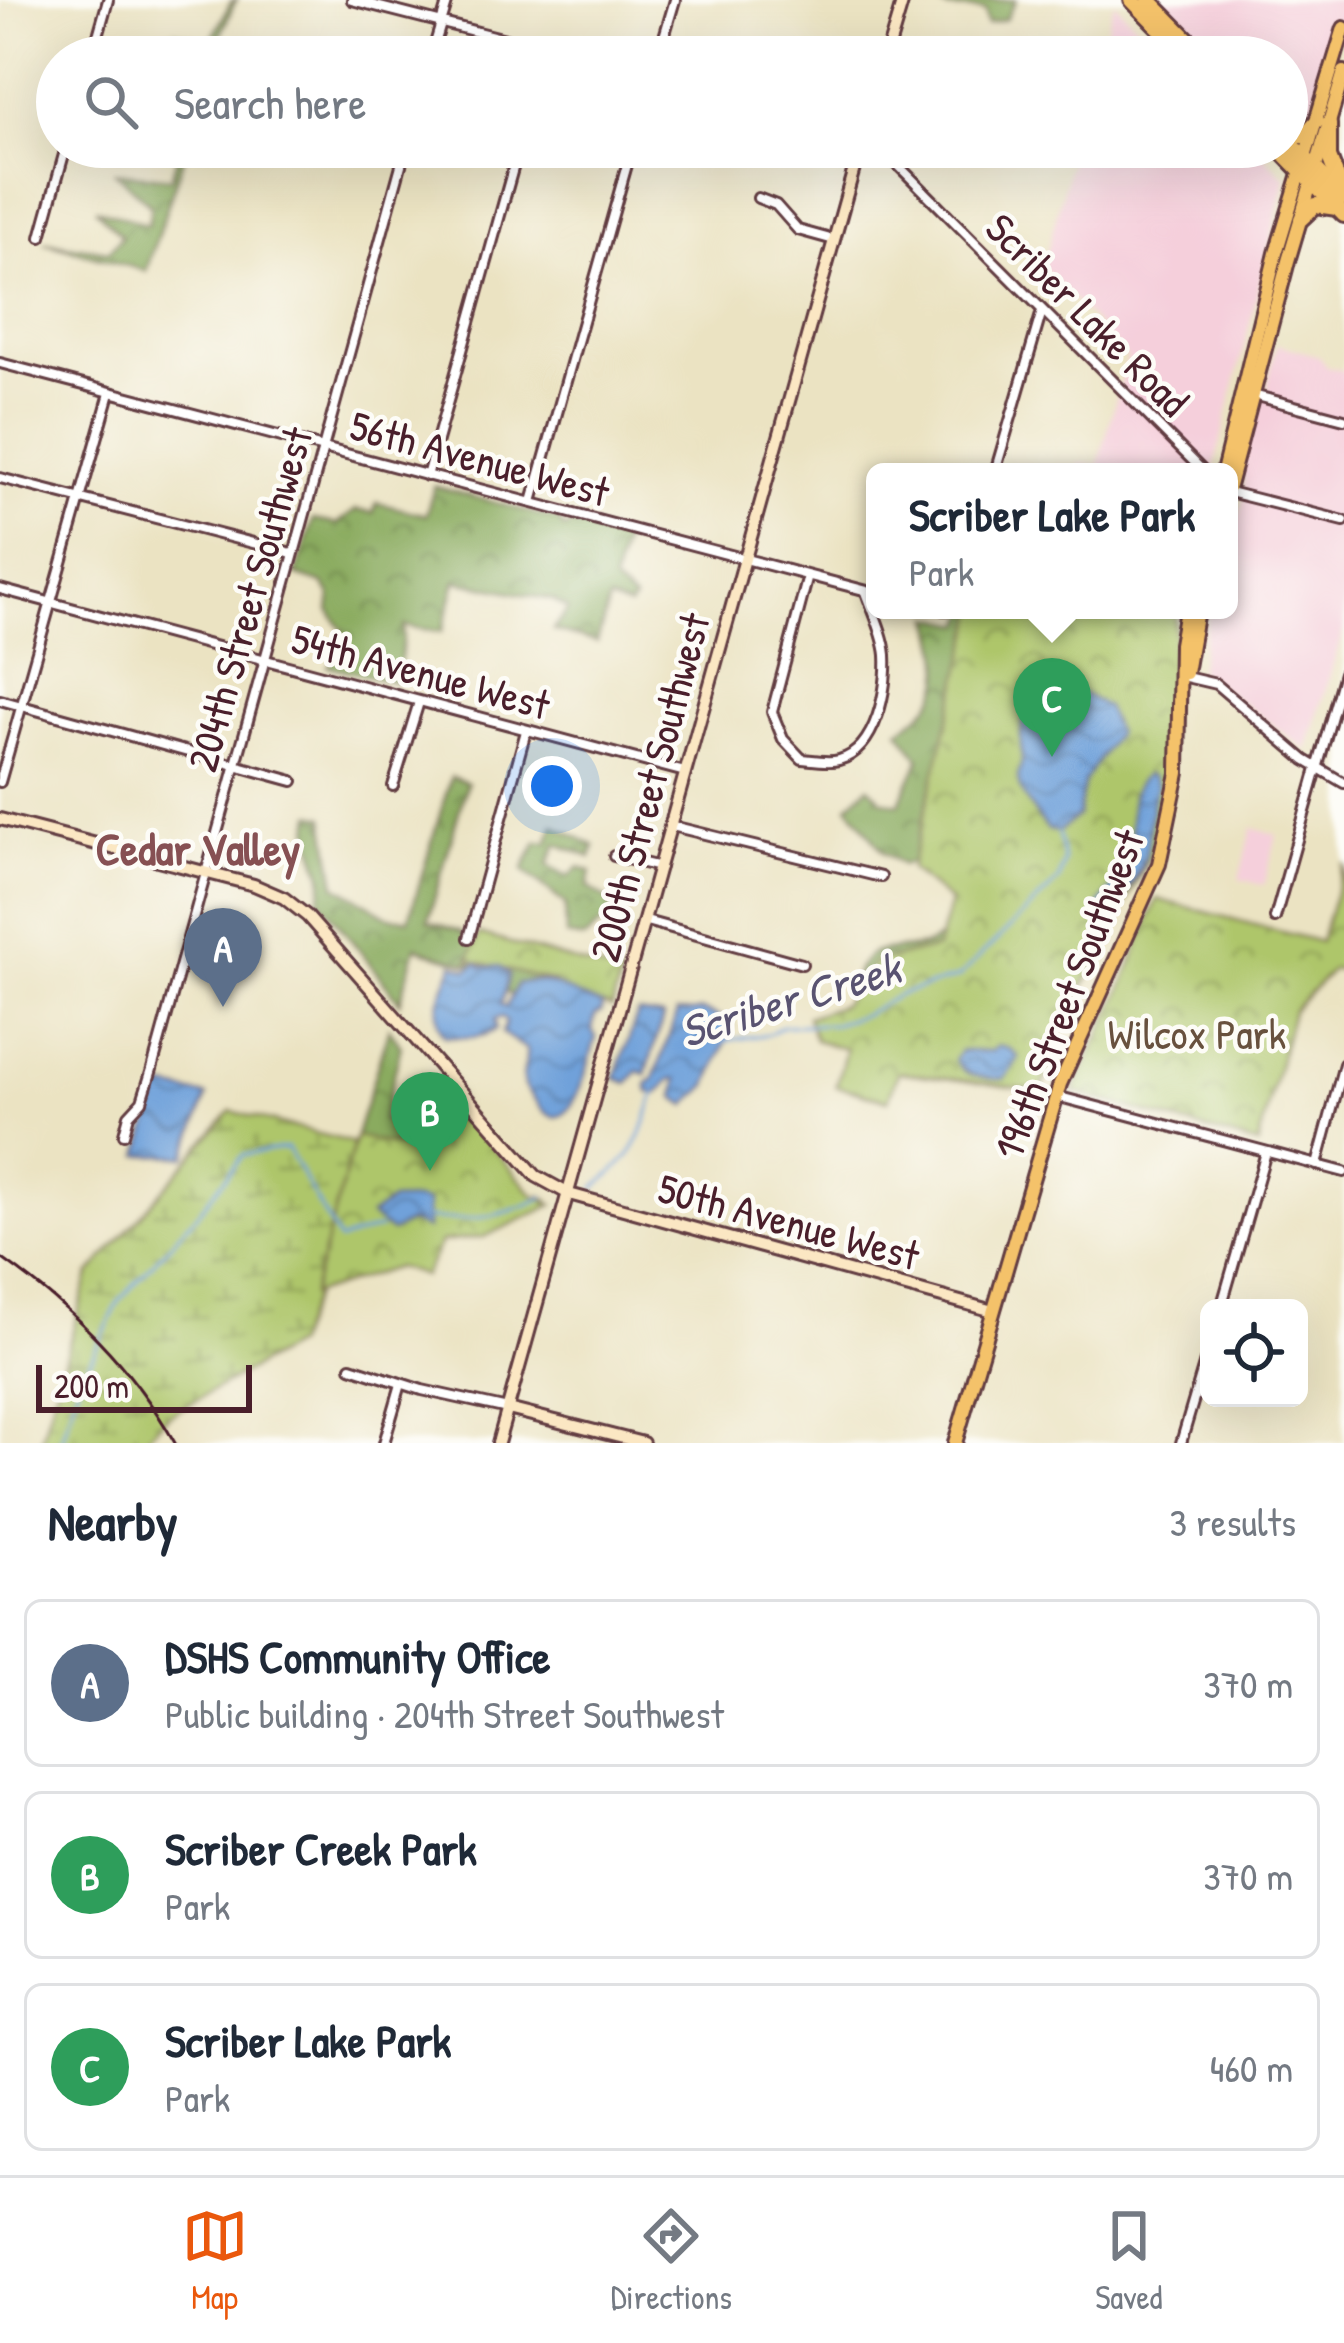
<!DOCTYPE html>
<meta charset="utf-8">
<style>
:root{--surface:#fff;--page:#f6f6f7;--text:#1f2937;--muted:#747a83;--line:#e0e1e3;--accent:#ea580c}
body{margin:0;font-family:"Patrick Hand",sans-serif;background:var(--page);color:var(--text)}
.controls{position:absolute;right:36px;bottom:36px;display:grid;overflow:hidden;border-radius:18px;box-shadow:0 12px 48px #0002}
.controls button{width:108px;height:108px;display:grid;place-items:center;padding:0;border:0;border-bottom:3px solid var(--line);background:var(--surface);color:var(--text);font:60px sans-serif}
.scale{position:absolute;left:36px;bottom:30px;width:216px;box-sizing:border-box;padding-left:12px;border:6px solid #4a1f2b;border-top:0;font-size:33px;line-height:42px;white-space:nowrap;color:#4a1f2b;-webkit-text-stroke:9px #fdfcf7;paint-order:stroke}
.you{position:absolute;left:552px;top:786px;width:42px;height:42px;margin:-30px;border:9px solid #fff;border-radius:50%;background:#1a73e8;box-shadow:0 0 0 18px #1a73e833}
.badge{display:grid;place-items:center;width:78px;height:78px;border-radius:50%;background:var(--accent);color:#fff;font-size:39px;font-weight:700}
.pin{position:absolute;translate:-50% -99px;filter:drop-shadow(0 3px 6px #0008)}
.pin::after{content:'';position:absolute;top:63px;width:42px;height:36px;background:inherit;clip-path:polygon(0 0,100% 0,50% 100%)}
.popup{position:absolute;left:866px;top:463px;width:372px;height:156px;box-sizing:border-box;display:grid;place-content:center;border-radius:18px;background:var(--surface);filter:drop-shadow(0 3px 9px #0005);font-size:39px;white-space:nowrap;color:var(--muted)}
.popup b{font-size:45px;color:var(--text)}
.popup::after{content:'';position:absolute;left:50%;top:100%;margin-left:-24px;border:24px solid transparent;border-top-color:var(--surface)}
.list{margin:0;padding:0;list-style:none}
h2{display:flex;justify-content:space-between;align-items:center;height:156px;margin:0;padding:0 48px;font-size:51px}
h2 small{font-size:39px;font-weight:400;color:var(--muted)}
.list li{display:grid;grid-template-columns:78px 1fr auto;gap:36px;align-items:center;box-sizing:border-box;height:168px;margin:0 24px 24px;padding:0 24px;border:3px solid var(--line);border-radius:18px}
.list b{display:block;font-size:45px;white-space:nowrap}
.list p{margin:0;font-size:39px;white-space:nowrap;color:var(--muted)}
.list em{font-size:39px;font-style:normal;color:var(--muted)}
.icon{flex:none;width:66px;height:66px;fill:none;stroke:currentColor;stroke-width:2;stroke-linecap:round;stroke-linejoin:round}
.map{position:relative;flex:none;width:1344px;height:1443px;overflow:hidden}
.search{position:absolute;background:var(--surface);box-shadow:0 12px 48px #0002;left:36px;right:36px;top:36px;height:132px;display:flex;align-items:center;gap:30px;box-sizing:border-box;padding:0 42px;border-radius:66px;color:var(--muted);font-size:45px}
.sheet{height:732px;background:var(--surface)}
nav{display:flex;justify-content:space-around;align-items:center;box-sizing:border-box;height:168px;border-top:3px solid var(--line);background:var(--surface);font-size:33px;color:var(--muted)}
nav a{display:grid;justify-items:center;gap:6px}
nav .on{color:var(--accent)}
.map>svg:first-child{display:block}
</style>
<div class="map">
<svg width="1344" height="1443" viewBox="0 0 1344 1443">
<defs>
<pattern id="forest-crowns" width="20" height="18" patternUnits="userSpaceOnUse" patternTransform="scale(3)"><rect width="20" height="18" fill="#8aab5f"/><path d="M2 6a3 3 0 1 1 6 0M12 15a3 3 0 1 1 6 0" fill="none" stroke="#738b4f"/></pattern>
<pattern id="wetland-marsh" width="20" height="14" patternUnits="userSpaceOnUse" patternTransform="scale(3)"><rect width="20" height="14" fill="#aec66b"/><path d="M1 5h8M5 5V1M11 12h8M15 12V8" fill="none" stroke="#90a058"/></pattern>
<pattern id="park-crowns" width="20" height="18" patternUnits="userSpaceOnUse" patternTransform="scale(3)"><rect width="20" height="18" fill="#aec66b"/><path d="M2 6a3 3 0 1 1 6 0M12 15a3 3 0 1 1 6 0" fill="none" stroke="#90a058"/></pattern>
<pattern id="water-waves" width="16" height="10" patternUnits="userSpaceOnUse" patternTransform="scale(3)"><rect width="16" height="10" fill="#6fa1da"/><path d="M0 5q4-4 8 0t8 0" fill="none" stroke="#5d83b1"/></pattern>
</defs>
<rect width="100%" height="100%" fill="#fdfcf7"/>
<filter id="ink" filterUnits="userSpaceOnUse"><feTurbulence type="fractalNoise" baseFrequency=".00833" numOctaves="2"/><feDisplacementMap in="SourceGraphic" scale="24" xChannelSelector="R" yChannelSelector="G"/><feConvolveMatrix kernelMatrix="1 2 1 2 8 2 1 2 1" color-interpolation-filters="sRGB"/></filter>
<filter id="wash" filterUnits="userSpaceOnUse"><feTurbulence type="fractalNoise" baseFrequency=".004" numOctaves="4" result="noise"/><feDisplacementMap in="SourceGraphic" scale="48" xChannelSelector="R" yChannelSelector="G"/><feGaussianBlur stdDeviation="2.7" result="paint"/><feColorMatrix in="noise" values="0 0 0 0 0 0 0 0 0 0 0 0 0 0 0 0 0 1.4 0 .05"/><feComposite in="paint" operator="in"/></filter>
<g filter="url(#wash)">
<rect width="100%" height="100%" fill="#ebe3c2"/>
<g fill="#f5cfdb">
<path d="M1162,0H1344V13L1307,130L1291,132L1287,128V57H1218Z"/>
<path d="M1114,2L1168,57H1099Z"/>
<path d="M1074,147H1256L1286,178L1213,472H1077L1079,463L1098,466L1127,358L1043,267Z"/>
<path d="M1277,344L1319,356L1327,367L1344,371V629L1307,750L1198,671L1209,610H1229V551L1243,501L1244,478L1240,476L1259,404L1269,389L1267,385Z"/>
<path d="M1252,828L1277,835L1264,885L1239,879Z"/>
</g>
<g fill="url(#forest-crowns)" stroke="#6a6545" stroke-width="3">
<path d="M236,0L211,57H145V45L182,44L176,32L210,43L231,2Z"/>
<path d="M1016,0L1006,19L987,24L985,10L948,9L928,1Z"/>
<path d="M180,147H187L146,271L44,242L109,251L122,236L95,208L148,225L151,206L115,172L171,178Z"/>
<path d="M434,486L559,520L564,529L574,523L624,537L613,583L634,601L629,607L609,601L597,642L553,630L568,609L553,600L456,581L442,632L404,626L398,683L328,666L342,650L343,630L329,610L331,595L323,584L296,575L313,520L337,524L356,510L373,513L377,503L426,515Z"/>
<path d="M969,610H1173L1167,667L1166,785L947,949L854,978C871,936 894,956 926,945C937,942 948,929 957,922L945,853L902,865L883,852L848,805L869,786L882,800L899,804L920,759L899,730C951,698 946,671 932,617L964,624Z"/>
<path d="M451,777L467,783L428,921L460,931L479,949L550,981H526L513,996L505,992L509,975C477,965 448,960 416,947L400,1002L319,899C332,863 303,853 312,814L325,817L336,885L390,917L409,919Z"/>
<path d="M554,825L595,846L591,857L557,844L548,865L569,877L579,867L591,871L588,887L610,901L611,915L584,939L566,936L565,904L523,870L537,842L548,843Z"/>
<path d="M389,1028L401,1046L383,1120L412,1126L434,1159L383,1143L365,1155L354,1142Z"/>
</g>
<path fill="url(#wetland-marsh)" stroke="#7c724b" stroke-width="3" d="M231,1111L350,1142L369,1168L498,1208L542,1196L548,1200L497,1226L387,1257L316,1290L294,1345L168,1416L140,1443H40L89,1275Z"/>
<g fill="url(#park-crowns)" stroke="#7c724b" stroke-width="3">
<path d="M977,610H1176L1164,812L1157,842L1060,1032L1042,1091L898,1072L888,1100L836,1086L846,1049L815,1040L807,1017L842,1005L875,962L937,948L950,902L910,869Z"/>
<path d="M1344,863V972L1333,969L1292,1011L1258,1145L1073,1092L1120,993L1157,899L1320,942Z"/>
<path d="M479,934L621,975L612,1008L570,995L550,981L469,960Z"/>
<path d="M433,1079L533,1194L553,1205L484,1237L441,1242L424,1276L397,1267L311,1295L356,1136L405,1148L420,1096Z"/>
</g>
<g fill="url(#water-waves)" stroke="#5c6082" stroke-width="3">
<path d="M1060,690H1076L1106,707L1116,733L1084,782L1078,816L1058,832L1048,830C1038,816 1020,797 1018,779C1018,772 1022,766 1022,759C1018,722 1022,706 1060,690Z"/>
<path d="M1147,774L1153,777L1157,786C1150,803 1150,825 1148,843C1146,864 1122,904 1106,919L1097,920L1096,910C1106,895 1128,871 1130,853C1134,826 1122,792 1147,774Z"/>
<path d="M478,963L482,967L500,966L509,975L501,1004L506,1007L517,984C548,974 572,997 602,1005L601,1012L595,1016L592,1030L596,1037C588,1063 570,1152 536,1101C533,1098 526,1091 524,1086C520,1075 528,1062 526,1049L502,1033L506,1022L502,1017L495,1019L496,1029C484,1039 461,1038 445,1036C428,1014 445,987 454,964L468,969Z"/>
<path d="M703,1011L728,1020L732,1026L708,1085L687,1105L675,1097L678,1079H671L659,1093L649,1092L647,1084L654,1079L677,1013Z"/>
<path d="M638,1013L663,1017L646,1074L638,1071L628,1083L615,1078Z"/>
<path d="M998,1046L1010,1049L1019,1058L1004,1079C986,1079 963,1077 955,1060L960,1051H992Z"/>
<path d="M160,1087L207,1096L186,1156L140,1155Z"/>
<path d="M417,1200L427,1203V1229L410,1222L391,1232L370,1216L391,1201Z"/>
</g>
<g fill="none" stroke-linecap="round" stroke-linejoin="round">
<g stroke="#6fa1da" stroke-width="3">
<path d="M723,1041L769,1034L783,1026L834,1024L863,1015L899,995L959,977L1059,880L1064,861L1058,833"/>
<path d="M595,1188C639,1152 639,1144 656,1090"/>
<path d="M425,1218C467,1223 506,1217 544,1197"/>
<path d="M60,1443L78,1385L120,1300L196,1215L243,1155L287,1148L339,1241L380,1228"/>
</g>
</g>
</g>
<g filter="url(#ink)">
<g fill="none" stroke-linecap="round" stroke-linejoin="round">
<defs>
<g id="street">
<path d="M352,0L576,57"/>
<path d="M92,57L108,0"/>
<path d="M431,57L448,0"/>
<path d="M658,57L675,0"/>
<path d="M883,150L1204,472"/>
<path d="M758,198L776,205L798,230L834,240"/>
<path d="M41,237L66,147"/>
<path d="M0,363L875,593"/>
<path d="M1253,395L1344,419"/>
<path d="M995,472L1042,311"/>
<path d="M427,476L519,147"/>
<path d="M0,478L292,553"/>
<path d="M1229,492L1344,521"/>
<path d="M532,502L632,147"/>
<path d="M808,576L772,712L783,739L802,759C813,760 829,763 839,760C877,750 888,687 886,655C884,634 873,612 866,592"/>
<path d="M0,589L685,772"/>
<path d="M943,610H946"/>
<path d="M1186,677L1216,684L1305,760L1344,783"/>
<path d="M0,700L293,781"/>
<path d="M0,782L110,393"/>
<path d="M393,786L419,702"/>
<path d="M672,826L881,877"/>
<path d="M614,856L660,867"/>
<path d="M1275,918L1344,673"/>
<path d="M646,921L802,964"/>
<path d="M469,938L526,731"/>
<path d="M1056,1096L1344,1172"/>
<path d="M124,1134L129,1115L142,1101L152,1069L406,147"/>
<path d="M1317,1165L1344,1064"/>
<path d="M1221,1308L1266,1152"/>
<path d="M351,1367L422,1390L508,1409"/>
<path d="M384,1443L401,1384"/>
<path d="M1181,1443L1209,1348"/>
</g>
<g id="secondary">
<path d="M886,57L903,0"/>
<path d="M857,163L871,151H884"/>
<path d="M0,819L254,885L284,898L307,916L536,1176L569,1194L993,1311"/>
<path d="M508,1409L643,1443"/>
<path d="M498,1443L860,147"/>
</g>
<g id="primary">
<path d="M1223,472L1276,253L1344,28"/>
<path d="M1229,486L1288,261L1344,72"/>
<path d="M1186,673L1197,610"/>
<path d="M955,1443L1060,1084L1159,864L1178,773L1180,644L1186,610"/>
</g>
<g id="highway">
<path d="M1132,0L1188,57"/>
<path d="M1149,0L1205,57"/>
<path d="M1329,124V157L1342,190"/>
<path d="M1287,136H1303L1317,121"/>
<path d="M1287,139L1344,198"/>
<path d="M1278,147L1344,215"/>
<path d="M1301,219L1316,205L1337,208"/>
</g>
</defs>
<use href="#street" stroke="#623c42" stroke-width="14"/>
<use href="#secondary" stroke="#623c42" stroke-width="16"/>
<use href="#primary" stroke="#623c42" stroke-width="18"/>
<use href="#highway" stroke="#623c42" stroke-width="20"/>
<use href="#street" stroke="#fff" stroke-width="8"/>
<use href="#secondary" stroke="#fbe7c3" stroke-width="10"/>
<use href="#primary" stroke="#f4c26a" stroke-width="12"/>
<use href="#highway" stroke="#f4c26a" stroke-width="14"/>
<path stroke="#4a1f2b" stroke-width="3" d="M0,1257C72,1308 131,1365 175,1443"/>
</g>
</g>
<g text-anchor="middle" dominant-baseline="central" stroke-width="9" stroke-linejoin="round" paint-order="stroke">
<g font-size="42" fill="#4a1f2b" stroke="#fdfcf7">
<text transform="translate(1088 314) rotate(45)">Scriber Lake Road</text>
<text transform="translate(480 458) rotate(15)">56th Avenue West</text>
<text transform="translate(249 599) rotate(-74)">204th Street Southwest</text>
<text transform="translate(421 671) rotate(15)">54th Avenue West</text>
<text transform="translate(649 787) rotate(-75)">200th Street Southwest</text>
<text transform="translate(1068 994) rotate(-69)">196th Street Southwest</text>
<text transform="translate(789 1221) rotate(15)">50th Avenue West</text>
</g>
<g font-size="42" fill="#68513e" stroke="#fdfcf7">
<text x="1197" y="1033">Wilcox Park</text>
</g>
<g font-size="45" font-weight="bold" fill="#865053" stroke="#fdfcf7">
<text x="198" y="848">Cedar Valley</text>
</g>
<g font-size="45" font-style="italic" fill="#595371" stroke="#fdfcf7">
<text transform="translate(790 999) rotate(-17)">Scriber Creek</text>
</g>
</g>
</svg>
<div class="controls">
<button><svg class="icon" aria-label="locate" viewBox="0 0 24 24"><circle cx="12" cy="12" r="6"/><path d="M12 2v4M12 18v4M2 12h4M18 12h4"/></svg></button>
</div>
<div class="scale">200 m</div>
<div class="you"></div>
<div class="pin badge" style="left:223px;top:1007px;background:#5c6f8a">A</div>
<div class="pin badge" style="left:430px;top:1171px;background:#2e9e5b">B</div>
<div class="pin badge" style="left:1052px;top:757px;background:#2e9e5b">C</div>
<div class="popup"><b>Scriber Lake Park</b>Park</div>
<div class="search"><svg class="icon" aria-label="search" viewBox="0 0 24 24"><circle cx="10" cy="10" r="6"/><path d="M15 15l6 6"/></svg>Search here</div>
</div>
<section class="sheet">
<h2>Nearby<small>3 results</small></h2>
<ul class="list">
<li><span class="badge" style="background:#5c6f8a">A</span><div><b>DSHS Community Office</b><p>Public building · 204th Street Southwest</p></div><em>370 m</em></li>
<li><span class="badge" style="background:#2e9e5b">B</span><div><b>Scriber Creek Park</b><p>Park</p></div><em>370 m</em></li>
<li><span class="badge" style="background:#2e9e5b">C</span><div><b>Scriber Lake Park</b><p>Park</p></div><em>460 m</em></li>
</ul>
</section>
<nav>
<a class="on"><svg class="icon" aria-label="map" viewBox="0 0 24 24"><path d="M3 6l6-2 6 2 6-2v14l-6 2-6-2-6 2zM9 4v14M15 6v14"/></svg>Map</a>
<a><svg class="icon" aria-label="directions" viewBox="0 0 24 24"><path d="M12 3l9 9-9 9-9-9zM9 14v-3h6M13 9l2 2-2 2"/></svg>Directions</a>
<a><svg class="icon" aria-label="saved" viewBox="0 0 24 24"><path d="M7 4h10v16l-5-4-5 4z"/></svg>Saved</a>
</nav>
